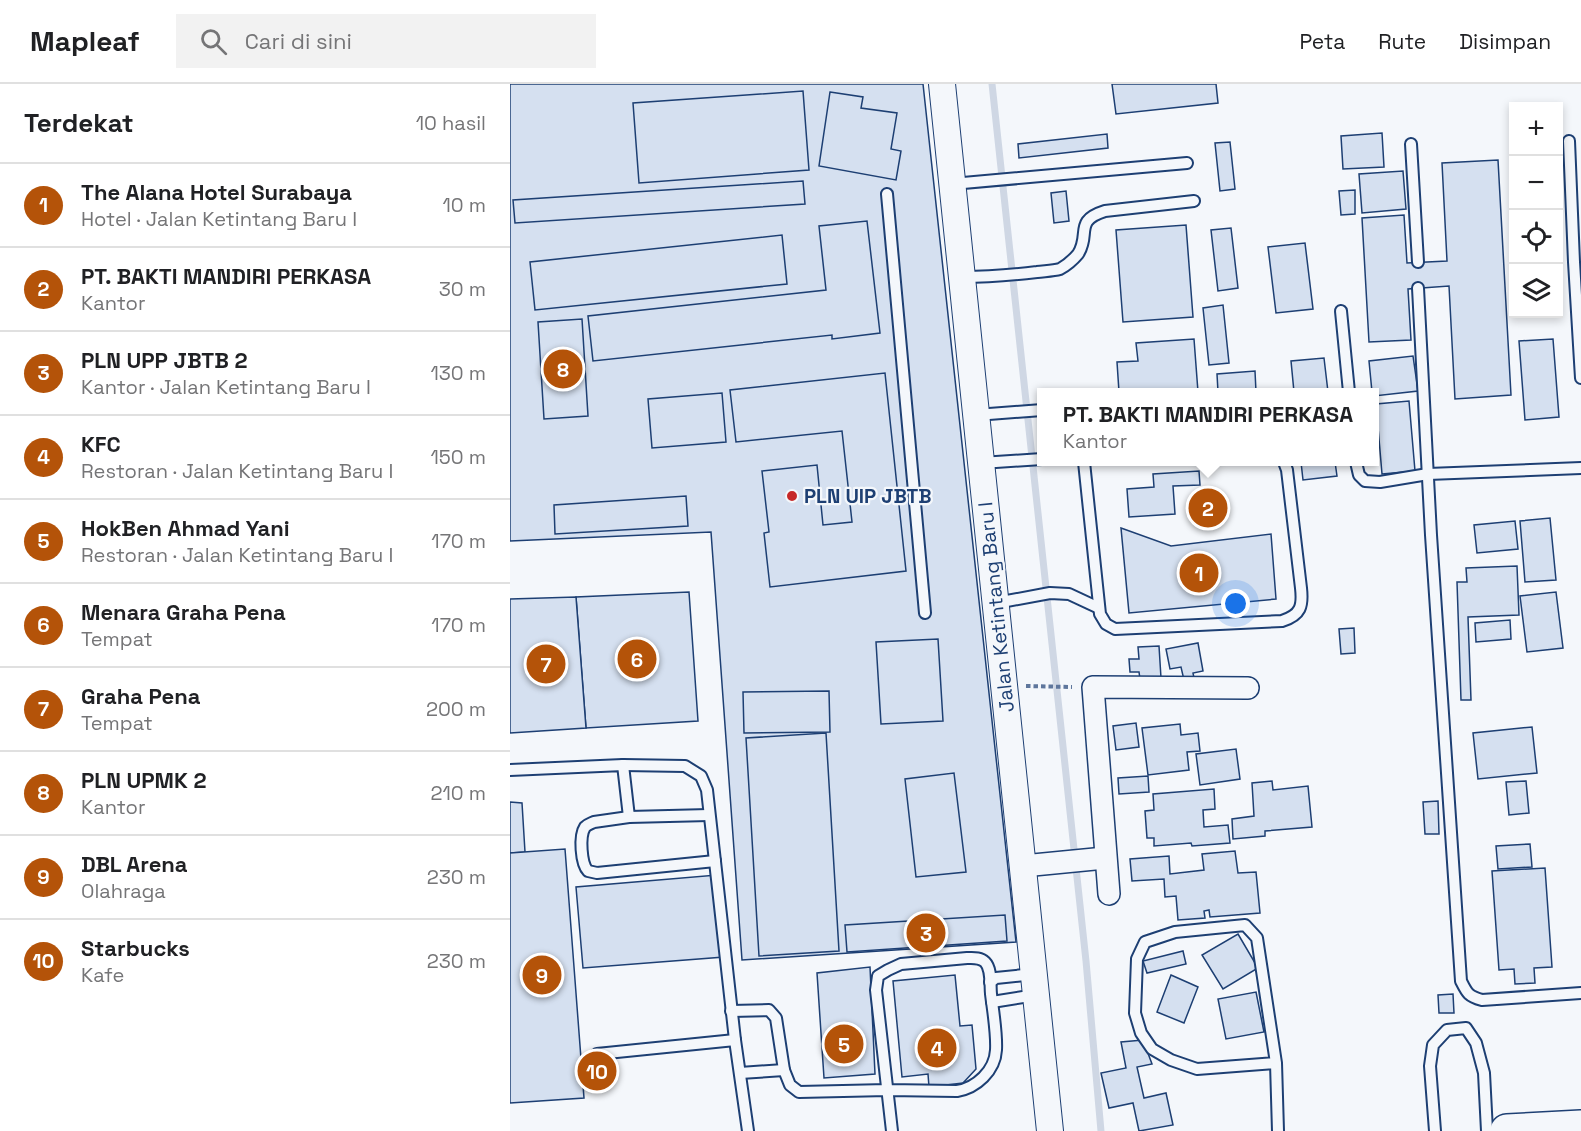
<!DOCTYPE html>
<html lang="id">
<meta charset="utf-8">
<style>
:root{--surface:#fff;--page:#f2f2f2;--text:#202124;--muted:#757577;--line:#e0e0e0;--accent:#b45309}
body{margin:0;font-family:"Space Grotesk",sans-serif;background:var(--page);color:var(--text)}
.controls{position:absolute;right:18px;top:18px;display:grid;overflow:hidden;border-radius:0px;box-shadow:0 3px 9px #0003}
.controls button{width:54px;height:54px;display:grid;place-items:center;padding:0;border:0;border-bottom:2px solid var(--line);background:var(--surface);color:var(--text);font:30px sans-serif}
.you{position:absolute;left:726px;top:520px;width:21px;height:21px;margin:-15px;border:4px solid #fff;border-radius:50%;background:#1a73e8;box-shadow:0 0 0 9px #1a73e833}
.badge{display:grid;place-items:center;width:39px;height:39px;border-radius:50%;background:var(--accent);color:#fff;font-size:20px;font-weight:700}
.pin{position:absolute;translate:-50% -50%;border:3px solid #fff;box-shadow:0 2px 6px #0006}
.popup{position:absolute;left:527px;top:304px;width:342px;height:78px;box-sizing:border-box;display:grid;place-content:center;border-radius:0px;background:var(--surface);filter:drop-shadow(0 2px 4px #0005);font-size:20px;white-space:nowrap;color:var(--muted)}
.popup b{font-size:22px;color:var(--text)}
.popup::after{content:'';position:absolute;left:50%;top:100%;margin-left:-12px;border:12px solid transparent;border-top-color:var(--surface)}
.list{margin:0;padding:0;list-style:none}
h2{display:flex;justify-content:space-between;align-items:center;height:78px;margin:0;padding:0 24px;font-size:26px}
h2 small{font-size:20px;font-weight:400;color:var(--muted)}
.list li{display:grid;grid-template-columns:39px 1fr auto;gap:18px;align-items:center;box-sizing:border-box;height:84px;padding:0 24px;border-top:2px solid var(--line)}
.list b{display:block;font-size:22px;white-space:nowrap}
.list p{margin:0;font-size:20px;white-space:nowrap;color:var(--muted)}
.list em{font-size:20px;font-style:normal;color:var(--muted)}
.icon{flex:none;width:33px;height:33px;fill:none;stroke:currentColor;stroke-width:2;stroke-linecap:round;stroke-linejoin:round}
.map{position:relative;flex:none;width:1071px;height:1047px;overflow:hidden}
header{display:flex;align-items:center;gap:36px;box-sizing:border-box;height:84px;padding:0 30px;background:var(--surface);border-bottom:2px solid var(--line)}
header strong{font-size:28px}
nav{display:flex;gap:33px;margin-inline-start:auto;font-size:21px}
.search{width:420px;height:54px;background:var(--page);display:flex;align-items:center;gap:15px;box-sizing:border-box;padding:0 21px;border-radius:0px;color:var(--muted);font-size:22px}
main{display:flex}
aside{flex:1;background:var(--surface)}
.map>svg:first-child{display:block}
</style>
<header>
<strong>Mapleaf</strong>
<div class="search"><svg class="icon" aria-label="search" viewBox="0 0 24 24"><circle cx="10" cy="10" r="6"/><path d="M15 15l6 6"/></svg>Cari di sini</div>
<nav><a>Peta</a><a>Rute</a><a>Disimpan</a></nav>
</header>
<main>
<aside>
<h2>Terdekat<small>10 hasil</small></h2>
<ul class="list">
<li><span class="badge">1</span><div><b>The Alana Hotel Surabaya</b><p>Hotel · Jalan Ketintang Baru I</p></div><em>10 m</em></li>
<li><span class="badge">2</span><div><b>PT. BAKTI MANDIRI PERKASA</b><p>Kantor</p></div><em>30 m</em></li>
<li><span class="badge">3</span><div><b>PLN UPP JBTB 2</b><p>Kantor · Jalan Ketintang Baru I</p></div><em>130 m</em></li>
<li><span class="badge">4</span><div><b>KFC</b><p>Restoran · Jalan Ketintang Baru I</p></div><em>150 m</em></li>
<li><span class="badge">5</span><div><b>HokBen Ahmad Yani</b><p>Restoran · Jalan Ketintang Baru I</p></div><em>170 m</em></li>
<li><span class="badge">6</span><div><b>Menara Graha Pena</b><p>Tempat</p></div><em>170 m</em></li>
<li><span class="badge">7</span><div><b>Graha Pena</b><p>Tempat</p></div><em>200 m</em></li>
<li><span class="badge">8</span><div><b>PLN UPMK 2</b><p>Kantor</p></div><em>210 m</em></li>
<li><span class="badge">9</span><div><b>DBL Arena</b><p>Olahraga</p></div><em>230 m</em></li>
<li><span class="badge">10</span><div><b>Starbucks</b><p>Kafe</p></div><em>230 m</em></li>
</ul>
</aside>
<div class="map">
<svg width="1071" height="1047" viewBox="0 0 1071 1047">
<rect width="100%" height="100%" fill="#f4f7fb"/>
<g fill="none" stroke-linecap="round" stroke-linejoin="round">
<path stroke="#cfd7e4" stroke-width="7" d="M482,0L576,877L591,1047"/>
</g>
<g fill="#d5e0f0" stroke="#1d3f73" stroke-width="1.5">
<path d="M0,0H87L94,97L0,104Z"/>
<path d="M0,0H413L506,858L232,876L201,448L0,457Z"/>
<path d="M602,0H706L708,19L606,30Z"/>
<path d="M293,7L299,86L129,99L123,19Z"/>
<path d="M320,8L353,13L351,24L387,29L381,65L391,67L386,96L309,82Z"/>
<path d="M872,49L874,83L833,85L831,52Z"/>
<path d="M597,50L598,64L509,74L508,60Z"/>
<path d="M720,58L725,105L710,107L705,59Z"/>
<path d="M988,76L1001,311L945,315L939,202L898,205L901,256L859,258L852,134L894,131L897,179L937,177L932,79Z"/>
<path d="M893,87L896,125L852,129L849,90Z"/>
<path d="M293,97L295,120L5,139L3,116Z"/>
<path d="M845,106V130L831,131L829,107Z"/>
<path d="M556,107L559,137L544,139L541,109Z"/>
<path d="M357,137L370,249L322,255V251L83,277L78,232L316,206L309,142Z"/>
<path d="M676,141L683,233L613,238L606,146Z"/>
<path d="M721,144L728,204L708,207L701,146Z"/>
<path d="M272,151L277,200L25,226L20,178Z"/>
<path d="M795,159L803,225L766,229L758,163Z"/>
<path d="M713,221L719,279L699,281L693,224Z"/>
<path d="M72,235L78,332L34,335L28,238Z"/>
<path d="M684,255L688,308H609L607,278L628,277L626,259Z"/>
<path d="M1043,255L1049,333L1015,336L1009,257Z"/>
<path d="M903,272L908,307L864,312V308H862L859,277Z"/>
<path d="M814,274L818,308H784L781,277Z"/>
<path d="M745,287L746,308H708L707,290Z"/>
<path d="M375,289L396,487L260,503L254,449L259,448L252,387L307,381L313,441L342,438L332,347L226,358L220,306Z"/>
<path d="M212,309L216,358L142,364L138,315Z"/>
<path d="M899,317L905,387L872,390L866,320Z"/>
<path d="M791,378H825L827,392L793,396Z"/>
<path d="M689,387L690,401L663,402L665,430L619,433L617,405L644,403L643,390Z"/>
<path d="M176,412L178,442L45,450L44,421Z"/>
<path d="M1040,434L1046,496L1015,498L1010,437Z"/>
<path d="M1005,437L1008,465L967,469L964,441Z"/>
<path d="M611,444L661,462L761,450L766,515L619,529Z"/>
<path d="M1007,482L1009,531L958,533L961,616H951L947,498H957L956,484Z"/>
<path d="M179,508L188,637L76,644L66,513Z"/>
<path d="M1046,508L1053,564L1017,568L1010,512Z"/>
<path d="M66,513L76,644L0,649V515Z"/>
<path d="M1000,536L1001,555L966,558L965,539Z"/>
<path d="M844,544L845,569L831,570L829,545Z"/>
<path d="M428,555L433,637L371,640L366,558Z"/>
<path d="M688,559L693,587L683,589L684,594L674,596L671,583L660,585L656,565Z"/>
<path d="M649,562L651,594L630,595L629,588H620L619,575H629L628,563Z"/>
<path d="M319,607L320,648L234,649L233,608Z"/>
<path d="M626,639L629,663L606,666L603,642Z"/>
<path d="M670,640L671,651L688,649L690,667L677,668L679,686L638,691L632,644Z"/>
<path d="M1022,643L1027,689L968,695L963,649Z"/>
<path d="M316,649L329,867L249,872L236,654Z"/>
<path d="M726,665L730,695L690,701L686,670Z"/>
<path d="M444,689L456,788L406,793L395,695Z"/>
<path d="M638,692L639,708L609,710L608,694Z"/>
<path d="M762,697L763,706L798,702L802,743L755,747V752L723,755L722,735L744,732L742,699Z"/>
<path d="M1016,697L1019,729L999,731L996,698Z"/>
<path d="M704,705L705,725L693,726L694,743L718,741L720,759L682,762L681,759L644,762V754H637L635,727L644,726L643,710Z"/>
<path d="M928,717L929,750H915L913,718Z"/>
<path d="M0,718L12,719L15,768L0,769Z"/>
<path d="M1020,760L1022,783L988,785L986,762Z"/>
<path d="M55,765L74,1014L0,1019V769Z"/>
<path d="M725,767L728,789L746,788L750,829L700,833L699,826L694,827L695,834L668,836L666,812L655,813L654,795L622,797L620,775L659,772L660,790L694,786L692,770Z"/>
<path d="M1035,784L1042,883L1024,884L1025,899L1005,900L1004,885L989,886L982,787Z"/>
<path d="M207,791L214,873L73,884L66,803Z"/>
<path d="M495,831L497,857L337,868L335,841Z"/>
<path d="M728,850L748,884L713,905L692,871Z"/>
<path d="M673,867L676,880L637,889L633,877Z"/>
<path d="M360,883L365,990L314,994L307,889Z"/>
<path d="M445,891L450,942L462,941L466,985L453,999L419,1003L418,990L392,993L383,897Z"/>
<path d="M661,891L688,903L674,939L647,928Z"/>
<path d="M746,908L754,948L716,955L708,915Z"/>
<path d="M943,910L944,929H929L928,911Z"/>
<path d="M633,956L642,980L627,983L634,1014L656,1009L663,1041L629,1047L623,1019L599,1024L591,989L616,984L611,958Z"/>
</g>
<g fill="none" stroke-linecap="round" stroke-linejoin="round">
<defs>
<g id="service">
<path d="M1059,57L1064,178L1071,294"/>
<path d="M901,60L908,178"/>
<path d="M442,100L677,79"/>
<path d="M377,110L415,529"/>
<path d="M452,193C477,193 502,191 527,188C534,187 543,187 550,185C557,181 563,176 568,170C581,150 563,137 595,127L684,117"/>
<path d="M908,204L921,451L951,897C957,909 958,912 972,916L1071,909"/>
<path d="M831,227L839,308"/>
<path d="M466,331L532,326"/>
<path d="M574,378L590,530L596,540L605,545L772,537C791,531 793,522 791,504L777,386L774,378"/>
<path d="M846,378L849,391L855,397L870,398L918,390L1071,384"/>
<path d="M471,379L532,375"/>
<path d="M486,519L540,509L559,510L589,524"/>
<path d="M113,681L175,682L191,692L197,706L225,956L238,1047"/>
<path d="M0,686L113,681L119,733L199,731"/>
<path d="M119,733L84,738C80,740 78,740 75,743C69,752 71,780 78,787L87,789L205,777"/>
<path d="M480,898L486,894L524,890"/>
<path d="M482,918L526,911"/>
<path d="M221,927L259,926L266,934L274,986L280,1001L289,1008L377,1006L447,1007C466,1004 485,987 486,966C487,949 483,927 481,910C480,901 482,885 475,878C470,873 463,874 457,874L391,880L378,886L368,892L366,906L382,1047"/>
<path d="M87,970L225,956"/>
<path d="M766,979L747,854L735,841L665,848L635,858L627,875L625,929L631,949L642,965L661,976L687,985L766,979L768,1047"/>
<path d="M230,989L274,986"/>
<path d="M925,1047L920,982L923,961L937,946L956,944L966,959L974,989L977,1047"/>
</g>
<g id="minor">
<path d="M513,782L595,774"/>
<path d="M599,810L583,603L738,604"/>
</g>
<path id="tertiary" d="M432,0L540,1047"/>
<path id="trunk" d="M997,1047L1071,1043"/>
</defs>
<use href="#service" stroke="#1d3f73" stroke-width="14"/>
<use href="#minor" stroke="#1d3f73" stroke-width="24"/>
<use href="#tertiary" stroke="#1d3f73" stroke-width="28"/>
<use href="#trunk" stroke="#1d3f73" stroke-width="36"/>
<path stroke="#5e769c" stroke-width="4" stroke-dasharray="4.5 3" stroke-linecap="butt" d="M516,602L562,603"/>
<use href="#service" stroke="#f4f7fb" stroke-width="10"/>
<use href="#minor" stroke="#f4f7fb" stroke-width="21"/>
<use href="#tertiary" stroke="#f4f7fb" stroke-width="26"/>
<use href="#trunk" stroke="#f4f7fb" stroke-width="33"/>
</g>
<circle fill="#c62828" stroke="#f4f7fb" stroke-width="2" cx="282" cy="412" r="6"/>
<g text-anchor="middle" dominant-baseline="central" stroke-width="4.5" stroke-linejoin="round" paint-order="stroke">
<g font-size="20" font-weight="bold" fill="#1d3f73" stroke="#f4f7fb" text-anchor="start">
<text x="294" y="412">PLN UIP JBTB</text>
</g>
<g font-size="20" fill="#1d3f73" stroke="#f4f7fb">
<text transform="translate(486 523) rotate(-96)">Jalan Ketintang Baru I</text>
</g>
</g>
</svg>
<div class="controls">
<button>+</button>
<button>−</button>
<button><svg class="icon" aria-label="locate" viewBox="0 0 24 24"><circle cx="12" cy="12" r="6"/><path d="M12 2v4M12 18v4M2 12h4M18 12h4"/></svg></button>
<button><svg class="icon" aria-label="layers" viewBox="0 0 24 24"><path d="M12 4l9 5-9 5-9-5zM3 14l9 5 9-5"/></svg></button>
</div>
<div class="you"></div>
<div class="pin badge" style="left:689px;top:489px">1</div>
<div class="pin badge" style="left:698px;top:424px">2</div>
<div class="popup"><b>PT. BAKTI MANDIRI PERKASA</b>Kantor</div>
<div class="pin badge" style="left:416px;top:849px">3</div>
<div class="pin badge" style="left:427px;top:964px">4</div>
<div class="pin badge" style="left:334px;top:960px">5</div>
<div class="pin badge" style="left:127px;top:575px">6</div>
<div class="pin badge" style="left:36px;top:580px">7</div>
<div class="pin badge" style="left:53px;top:285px">8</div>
<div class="pin badge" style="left:32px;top:891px">9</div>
<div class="pin badge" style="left:87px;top:987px">10</div>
</div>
</main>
